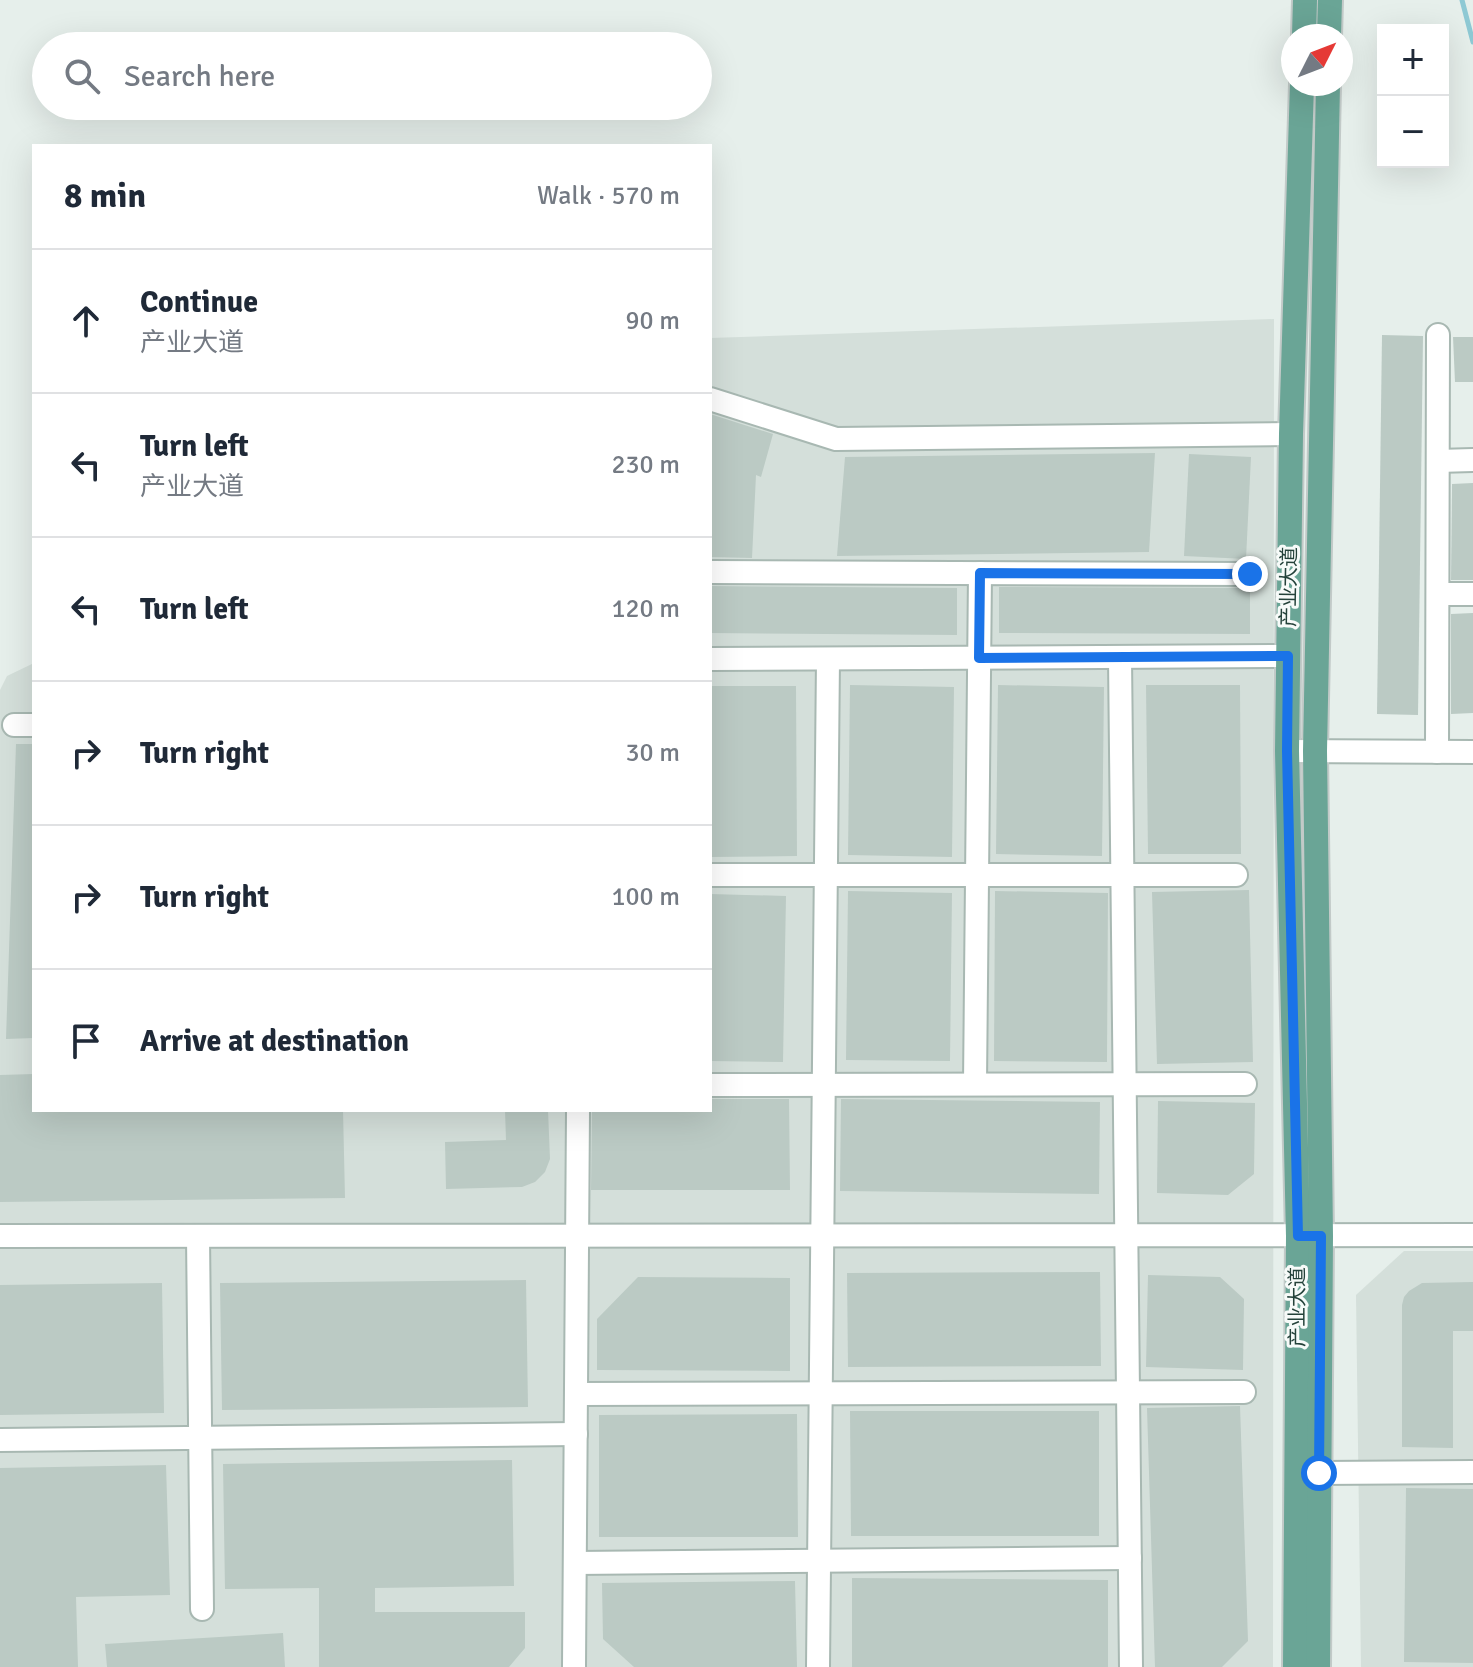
<!DOCTYPE html>
<meta charset="utf-8">
<style>
:root{--surface:#fff;--page:#f2f2f3;--text:#1f2937;--muted:#747a83;--line:#e0e1e3}
body{margin:0;font-family:Signika,"Noto Sans SC",sans-serif;background:var(--page);color:var(--text)}
.controls{position:absolute;right:24px;top:24px;display:grid;overflow:hidden;border-radius:0px;box-shadow:0 8px 32px #0002}
.controls button{width:72px;height:72px;display:grid;place-items:center;padding:0;border:0;border-bottom:2px solid var(--line);background:var(--surface);color:var(--text);font:40px sans-serif}
.compass{position:absolute;left:1281px;top:24px;width:72px;height:72px;border-radius:50%;background:var(--surface);box-shadow:0 8px 32px #0002;rotate:48deg}
.stop{position:absolute;width:24px;height:24px;margin:-18px;border:6px solid #1a73e8;border-radius:50%;background:#fff}
.stop.end{background:#1a73e8;border-color:#fff;box-shadow:0 2px 8px #0008}
.list{margin:0;padding:0;list-style:none}
h2{display:flex;justify-content:space-between;align-items:center;height:104px;margin:0;padding:0 32px;font-size:34px}
h2 small{font-size:26px;font-weight:400;color:var(--muted)}
.list li{display:grid;grid-template-columns:52px 1fr auto;gap:24px;align-items:center;box-sizing:border-box;height:144px;padding:0 32px;border-top:2px solid var(--line)}
.list b{display:block;font-size:30px;white-space:nowrap}
.list p{margin:0;font-size:26px;white-space:nowrap;color:var(--muted)}
.list em{font-size:26px;font-style:normal;color:var(--muted)}
.icon{flex:none;width:44px;height:44px;fill:none;stroke:currentColor;stroke-width:2;stroke-linecap:round;stroke-linejoin:round}
.map{position:relative;flex:none;width:1473px;height:1667px;overflow:hidden}
.search{position:absolute;background:var(--surface);box-shadow:0 8px 32px #0002;left:32px;top:32px;width:680px;height:88px;display:flex;align-items:center;gap:20px;box-sizing:border-box;padding:0 28px;border-radius:44px;color:var(--muted);font-size:30px}
.panel{position:absolute;background:var(--surface);box-shadow:0 8px 32px #0002;left:32px;top:144px;width:680px;height:968px;border-radius:0px}
.map>svg:first-child{display:block}
</style>
<div class="map">
<svg width="1473" height="1667" viewBox="0 0 1473 1667">
<rect width="100%" height="100%" fill="#e6efeb"/>
<g fill="#d4dfda">
<path d="M1274,319L1273,1667H0V690L7,676L34,663V1110H710V338Z"/>
<path d="M1404,1251H1473V1667H1361L1356,1295Z"/>
</g>
<g fill="none" stroke-linecap="round" stroke-linejoin="round">
<path stroke="#8ec9d4" stroke-width="5" d="M1462,0L1473,42"/>
</g>
<g fill="#bbcac4">
<path d="M1382,335L1423,336L1418,715L1377,714Z"/>
<path d="M1453,337H1473V382H1455Z"/>
<path d="M710,414L773,434L761,477L756,475L752,558L710,557Z"/>
<path d="M1155,453L1149,552L837,556L845,457Z"/>
<path d="M1189,454L1251,457L1246,559L1184,556Z"/>
<path d="M1473,483V580H1451L1452,484Z"/>
<path d="M710,586L957,588V635L710,633Z"/>
<path d="M999,587L1250,588V634L999,633Z"/>
<path d="M1473,613V713L1451,714V614Z"/>
<path d="M850,685L954,687L952,857L848,855Z"/>
<path d="M998,685L1104,687L1102,856L996,854Z"/>
<path d="M1146,685H1240L1241,854H1148Z"/>
<path d="M710,686H796L797,856L710,857Z"/>
<path d="M16,744H34V1038L6,1039Z"/>
<path d="M1249,890L1253,1062L1157,1064L1152,892Z"/>
<path d="M848,891L952,893L950,1061L846,1060Z"/>
<path d="M995,891L1108,893L1107,1062L994,1061Z"/>
<path d="M710,894L786,896L783,1062L710,1061Z"/>
<path d="M34,1074V1110H343L345,1198L0,1202V1075Z"/>
<path d="M710,1099H789L790,1190H591L592,1110H710Z"/>
<path d="M841,1099L1100,1102L1099,1194L840,1191Z"/>
<path d="M1158,1101L1255,1103L1254,1174L1228,1195L1157,1193Z"/>
<path d="M505,1110H548L550,1159L545,1172L535,1182L522,1187L446,1189L445,1142L506,1140Z"/>
<path d="M1100,1272L1101,1366L848,1367L847,1273Z"/>
<path d="M1148,1275L1220,1277L1244,1299L1243,1370L1146,1367Z"/>
<path d="M638,1277L790,1278V1371L597,1370V1319Z"/>
<path d="M526,1280L528,1407L222,1410L220,1283Z"/>
<path d="M1473,1282V1331H1453V1448L1402,1447V1305L1404,1297L1409,1291L1422,1283Z"/>
<path d="M162,1283L164,1413L0,1415V1285Z"/>
<path d="M1240,1406L1248,1641L1222,1667H1155L1147,1408Z"/>
<path d="M850,1411H1099V1536H851Z"/>
<path d="M797,1414L798,1537H599V1415Z"/>
<path d="M512,1460L514,1586L375,1588V1612H525V1648L509,1667H319V1588L225,1589L223,1464Z"/>
<path d="M166,1465L170,1595L76,1597L78,1667H0V1468Z"/>
<path d="M1406,1488L1473,1489V1663L1404,1662Z"/>
<path d="M852,1578L1108,1580V1667H852Z"/>
<path d="M795,1581L797,1667H634L603,1639L602,1583Z"/>
<path d="M283,1633L285,1667H107L105,1644Z"/>
</g>
<g fill="none" stroke-linecap="round" stroke-linejoin="round">
<defs>
<g id="minor">
<path d="M710,399L836,439L1291,434"/>
<path d="M1438,461L1473,460"/>
<path d="M710,572L1250,574"/>
<path d="M1438,594H1473"/>
<path d="M1120,658L1131,1667"/>
<path d="M710,659L1288,656"/>
<path d="M14,725H34"/>
<path d="M1287,751L1473,752"/>
<path d="M1437,752L1438,335"/>
<path d="M710,875H1236"/>
<path d="M975,1084L980,573"/>
<path d="M710,1085L1245,1084"/>
<path d="M0,1236L1473,1235"/>
<path d="M198,1236L202,1609"/>
<path d="M576,1394L1244,1392"/>
<path d="M0,1440L576,1434"/>
<path d="M1319,1473L1473,1472"/>
<path d="M575,1563L1130,1558"/>
<path d="M574,1667L578,1110"/>
<path d="M818,1667L828,659"/>
</g>
<g id="major">
<path d="M1304,36L1305,0"/>
<path d="M1329,36L1330,0"/>
<path d="M1295,1667L1298,1236L1287,751L1291,434L1302,84"/>
<path d="M1318,1667L1321,1236L1315,751L1328,84"/>
</g>
</defs>
<use href="#minor" stroke="#a8b8b2" stroke-width="26"/>
<use href="#major" stroke="#c2cac8" stroke-width="28"/>
<use href="#minor" stroke="#fff" stroke-width="22"/>
<use href="#major" stroke="#6aa596" stroke-width="24"/>
</g>
<g fill="none" stroke-linecap="round" stroke-linejoin="round">
<path stroke="#1a73e8" stroke-width="10" d="M1250,574L980,573L979,658L1288,656L1287,751L1298,1236H1321L1319,1473"/>
</g>
<g text-anchor="middle" dominant-baseline="central" stroke-width="6" stroke-linejoin="round" paint-order="stroke">
<g font-size="20" fill="#24423a" stroke="#f7fbf9">
<text transform="translate(1289 587) rotate(-89)">产业大道</text>
<text transform="translate(1297 1307) rotate(-90)">产业大道</text>
</g>
</g>
</svg>
<div class="controls">
<button>+</button>
<button>−</button>
</div>
<svg class="compass" viewBox="-18 -18 36 36"><path d="M0-13l5 13h-10z" fill="#e53935"/><path d="M0 13l5-13h-10z" fill="#747a83"/></svg>
<div class="stop" style="left:1319px;top:1473px"></div>
<div class="stop end" style="left:1250px;top:574px"></div>
<div class="search"><svg class="icon" aria-label="search" viewBox="0 0 24 24"><circle cx="10" cy="10" r="6"/><path d="M15 15l6 6"/></svg>Search here</div>
<section class="panel">
<h2>8 min<small>Walk · 570 m</small></h2>
<ul class="list">
<li><svg class="icon" aria-label="ahead" viewBox="0 0 24 24"><path d="M12 20V5M6 11l6-6 6 6"/></svg><div><b>Continue</b><p>产业大道</p></div><em>90 m</em></li>
<li><svg class="icon" aria-label="left" viewBox="0 0 24 24"><path d="M17 20v-9H6M10 6l-5 5 5 5"/></svg><div><b>Turn left</b><p>产业大道</p></div><em>230 m</em></li>
<li><svg class="icon" aria-label="left" viewBox="0 0 24 24"><path d="M17 20v-9H6M10 6l-5 5 5 5"/></svg><div><b>Turn left</b></div><em>120 m</em></li>
<li><svg class="icon" aria-label="right" viewBox="0 0 24 24"><path d="M7 20v-9h11M14 6l5 5-5 5"/></svg><div><b>Turn right</b></div><em>30 m</em></li>
<li><svg class="icon" aria-label="right" viewBox="0 0 24 24"><path d="M7 20v-9h11M14 6l5 5-5 5"/></svg><div><b>Turn right</b></div><em>100 m</em></li>
<li><svg class="icon" aria-label="arrive" viewBox="0 0 24 24"><path d="M6 21V4h12l-3 4 3 4H6"/></svg><div><b>Arrive at destination</b></div></li>
</ul>
</section>
</div>
